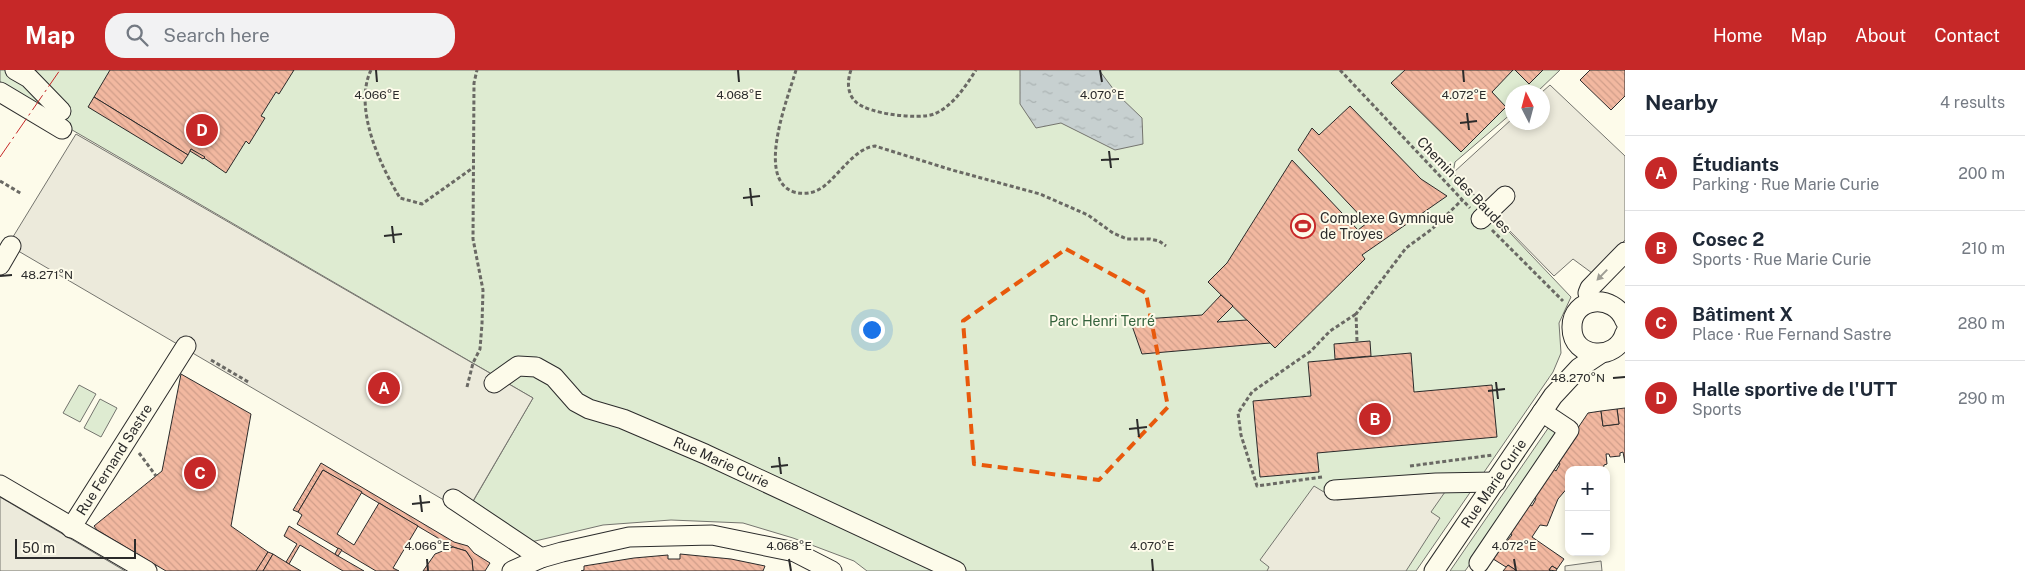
<!DOCTYPE html>
<meta charset="utf-8">
<style>
:root{--surface:#fff;--page:#f2f2f3;--text:#1f2937;--muted:#747a83;--line:#e0e1e3;--accent:#c62828}
body{margin:0;font-family:"Public Sans",sans-serif;background:var(--page);color:var(--text)}
.controls{position:absolute;right:15px;bottom:15px;display:grid;overflow:hidden;border-radius:10px;box-shadow:0 2px 8px #0003}
.controls button{width:45px;height:45px;display:grid;place-items:center;padding:0;border:0;border-bottom:1px solid var(--line);background:var(--surface);color:var(--text);font:25px sans-serif}
.compass{position:absolute;left:1505px;top:15px;width:45px;height:45px;border-radius:50%;background:var(--surface);box-shadow:0 2px 8px #0003;rotate:354deg}
.scale{position:absolute;left:15px;bottom:12px;width:121px;box-sizing:border-box;padding-left:5px;border:2px solid #2b2b2b;border-top:0;font-size:14px;line-height:18px;white-space:nowrap;color:#2b2b2b;-webkit-text-stroke:4px #fdfbea;paint-order:stroke}
.you{position:absolute;left:871px;top:259px;width:18px;height:18px;margin:-12px;border:4px solid #fff;border-radius:50%;background:#1a73e8;box-shadow:0 0 0 8px #1a73e833}
.badge{display:grid;place-items:center;width:32px;height:32px;border-radius:50%;background:var(--accent);color:#fff;font-size:16px;font-weight:700}
.pin{position:absolute;translate:-50% -50%;border:2px solid #fff;box-shadow:0 1px 5px #0006}
.list{margin:0;padding:0;list-style:none}
h2{display:flex;justify-content:space-between;align-items:center;height:65px;margin:0;padding:0 20px;font-size:21px}
h2 small{font-size:16px;font-weight:400;color:var(--muted)}
.list li{display:grid;grid-template-columns:32px 1fr auto;gap:15px;align-items:center;box-sizing:border-box;height:75px;padding:0 20px;border-top:1px solid var(--line)}
.list b{display:block;font-size:19px;white-space:nowrap}
.list p{margin:0;font-size:16px;white-space:nowrap;color:var(--muted)}
.list em{font-size:16px;font-style:normal;color:var(--muted)}
.icon{flex:none;width:28px;height:28px;fill:none;stroke:currentColor;stroke-width:2;stroke-linecap:round;stroke-linejoin:round}
.map{position:relative;flex:none;width:1625px;height:501px;overflow:hidden}
header{display:flex;align-items:center;gap:30px;box-sizing:border-box;height:70px;padding:0 25px;background:var(--accent);color:#fff}
header strong{font-size:24px}
nav{display:flex;gap:28px;margin-inline-start:auto;font-size:18px}
.search{width:350px;height:45px;background:var(--page);display:flex;align-items:center;gap:12px;box-sizing:border-box;padding:0 18px;border-radius:20px;color:var(--muted);font-size:19px}
main{display:flex}
aside{flex:1;background:var(--surface)}
.map>svg:first-child{display:block}
</style>
<header>
<strong>Map</strong>
<div class="search"><svg class="icon" aria-label="search" viewBox="0 0 24 24"><circle cx="10" cy="10" r="6"/><path d="M15 15l6 6"/></svg>Search here</div>
<nav><a>Home</a><a>Map</a><a>About</a><a>Contact</a></nav>
</header>
<main>
<div class="map">
<svg width="1625" height="501" viewBox="0 0 1625 501">
<defs>
<pattern id="water-ripples" width="26" height="14" patternUnits="userSpaceOnUse" patternTransform="scale(1.25)"><rect width="26" height="14" fill="#c7d0d0"/><path d="M2 4q2-2 4 0t4 0M15 11q2-2 4 0t4 0" fill="none" stroke="#abb3b3"/></pattern>
<pattern id="building-back-hatch" width="6" height="6" patternUnits="userSpaceOnUse" patternTransform="scale(1.25)"><rect width="6" height="6" fill="#f2b8a0"/><path d="M-1 5l2 2M0 0l6 6M5-1l2 2" fill="none" stroke="#d09e8a"/></pattern>
</defs>
<rect width="100%" height="100%" fill="#fdfbea"/>
<g fill="#deebd1" stroke="#74746e">
<path d="M0,0H1560L1537,22H1512V43L1455,92L1453,103L1571,227L1559,253L1561,283L1553,302L1416,501H867L854,491L793,468L743,453L671,450L603,455L531,472L471,435L533,328L0,18Z"/>
<path d="M79,315L96,324L80,352L63,343Z"/>
<path d="M100,329L117,338L101,367L84,358Z"/>
<path d="M1551,354L1560,361L1478,483L1465,501H1450Z"/>
</g>
<g fill="#eceadb" stroke="#74746e">
<path d="M1550,15L1625,86V170L1592,203L1573,189L1554,206L1453,103L1512,49V52H1542V22Z"/>
<path d="M76,64L533,328L466,443L8,175Z"/>
<path d="M1314,416L1337,430L1445,422L1431,442L1440,448L1406,501H1267L1269,497L1260,490Z"/>
<path d="M0,427L125,501H0Z"/>
<path d="M1601,491L1602,501H1565V496Z"/>
</g>
<path fill="url(#water-ripples)" stroke="#74746e" d="M1020,0H1099L1117,24L1142,48L1143,74L1115,80L1061,53L1036,58L1020,34Z"/>
<g fill="url(#building-back-hatch)" stroke="#2b2b2b">
<path d="M110,0H294L279,24L276,22L261,46L265,48L249,74L246,71L226,103L191,79L188,85L94,27Z"/>
<path d="M1405,0H1513L1492,22L1506,37L1461,82L1391,13Z"/>
<path d="M1515,0H1543L1529,14Z"/>
<path d="M1590,0H1625V26L1611,40L1580,10Z"/>
<path d="M94,27L188,85L182,94L88,37Z"/>
<path d="M1350,36L1421,109L1447,126L1362,185L1365,189L1275,278L1208,212L1227,193L1292,90L1358,160L1367,153L1298,80L1312,58L1319,65Z"/>
<path d="M191,79L205,87L203,89L190,81Z"/>
<path d="M1221,225L1233,236L1217,252L1247,250L1270,273L1142,284L1130,250L1202,245Z"/>
<path d="M1370,271L1371,286L1335,289L1334,274Z"/>
<path d="M1411,283L1414,322L1492,315L1497,367L1317,383L1319,402L1260,407L1253,331L1311,326L1308,292Z"/>
<path d="M181,304L251,344L231,456L268,482L257,501H166L97,460L94,456L162,401Z"/>
<path d="M1625,338V393L1623,382L1620,383V386L1610,387L1609,384H1606L1607,394L1604,395L1603,400H1569V416L1558,429L1547,456L1540,455L1532,467L1564,489L1557,499L1552,496L1549,500L1551,501H1517L1508,495L1506,497L1490,487L1503,468L1507,471L1512,465L1508,459L1527,433L1532,436L1536,429L1533,424L1551,397L1556,401L1560,394L1557,389L1588,343L1601,341L1603,356L1619,354L1617,339Z"/>
<path d="M1617,339L1619,354L1603,356L1601,341Z"/>
<path d="M321,393L454,472L468,476L474,483L490,493L485,501H473L472,490L466,481L453,477L323,400L298,442L293,440Z"/>
<path d="M323,400L362,422L337,464L354,475L379,433L418,456L393,498L399,501H376L297,454L302,445L298,442Z"/>
<path d="M289,456L338,486L364,501H343L300,475L289,494L286,492L297,474L284,466Z"/>
<path d="M453,477L466,481L472,490L473,501H423L435,484Z"/>
<path d="M338,478L342,480L338,486L335,484Z"/>
<path d="M268,482L273,484L263,501H256Z"/>
<path d="M273,484L289,494L301,501H263Z"/>
<path d="M680,484L731,489L765,496L763,501H581L584,500V496L634,488L668,485V489H680Z"/>
<path d="M1508,495L1517,501H1503Z"/>
<path d="M1552,496L1557,499L1556,501L1549,500Z"/>
</g>
<g fill="none" stroke-linecap="round" stroke-linejoin="round">
<defs>
<g id="minor">
<path d="M15,0L29,8L61,41"/>
<path d="M0,22L62,59"/>
<path d="M1481,149L1505,126"/>
<path d="M0,195L11,176"/>
<path d="M1591,232L1588,223L1590,218L1625,182"/>
<path d="M1625,251C1615,223 1571,226 1572,258C1572,289 1617,292 1625,263"/>
<path id="s1" d="M494,313L518,296L536,297L554,307L576,332L589,339L623,349L705,384L956,501"/>
<path d="M0,415L147,501"/>
<path d="M1334,420L1436,413L1496,412"/>
<path d="M453,429L541,488"/>
<path id="s2" d="M71,458L186,276"/>
<path d="M1479,493L1569,360L1542,342"/>
<path d="M512,501L541,488L562,482L629,467L712,465L795,482L832,501"/>
<path id="s3" d="M1434,501L1553,326L1579,298L1600,284"/>
</g>
</defs>
<use href="#minor" stroke="#2b2b2b" stroke-width="21"/>
<g stroke="#6a6964" stroke-width="3" stroke-dasharray="4 2.5" stroke-linecap="butt">
<path d="M371,0C353,38 380,95 400,128L422,134L474,97"/>
<path d="M796,0C788,28 755,109 794,122C805,125 814,123 823,117C840,104 855,78 875,76L952,100L1040,124L1088,145L1113,163L1127,169H1150L1159,171L1166,176"/>
<path d="M851,0C847,11 847,24 856,32C868,44 919,50 934,44C953,36 965,17 976,0"/>
<path d="M1340,0L1470,138"/>
<path d="M0,111L22,124"/>
<path d="M1492,160L1563,231"/>
<path d="M1357,271L1356,244L1406,178L1432,159L1462,130"/>
<path d="M211,290L250,313"/>
<path d="M467,317L473,293L480,279L482,254L483,220L473,169L474,13L477,0"/>
<path d="M139,383L156,406"/>
<path d="M1410,396L1493,385"/>
<path d="M1322,407L1257,416L1241,365L1238,343L1252,322L1311,281L1330,261L1356,244"/>
</g>
<use href="#minor" stroke="#fdfbea" stroke-width="19"/>
<path stroke="#c62828" stroke-width="1" stroke-dasharray="18 4 2.5 4" stroke-linecap="butt" d="M0,87L60,0"/>
</g>
<defs><path id="oneway-solid" d="M-6-.8H1V-3.2L6.5 0L1 3.2V.8H-6Z" transform="scale(1.25)"/></defs>
<use fill="#9e9d94" href="#oneway-solid" transform="translate(1602 205) rotate(134)"/>
<path fill="none" stroke="#e8590c" stroke-width="4" stroke-dasharray="10 6" stroke-linejoin="round" d="M1066,179L1146,223L1168,337L1099,410L974,394L963,251Z"/>
<path fill="none" stroke="#2b2b2b" stroke-width="2" d="M376,0L377,12M738,0L739,12M1100,0L1102,12M1463,0L1464,12M1467,43L1469,60M1460,53L1477,51M1109,81L1111,98M1101,90L1119,89M750,118L752,136M743,128L760,126M392,156L394,173M384,166L402,164M0,206L12,205M1613,308L1625,307M1496,312L1498,329M1488,321L1505,319M1137,349L1139,367M1129,359L1147,357M779,387L781,404M771,397L788,395M420,425L422,442M412,434L430,432M427,489L428,501M789,489L791,501M1152,489L1153,501M1514,489L1516,501"/>
<defs>
<symbol id="stadium-ring" viewBox="-11 -11 22 22"><circle r="9.5" fill="#fdfbea" stroke="#c62828" stroke-width="1.5"/><path d="M0-5a6.5 5 0 1 0 0 10a6.5 5 0 1 0 0-10ZM-3.5-1.8h7v3.6h-7Z" fill="#c62828"/></symbol>
</defs>
<g fill-rule="evenodd">
<use href="#stadium-ring" x="1289" y="142" width="28" height="28"/>
</g>
<g text-anchor="middle" dominant-baseline="central" stroke-width="4" stroke-linejoin="round" paint-order="stroke">
<g font-size="14" fill="#2b2b2b" stroke="#fdfbea">
<text transform="translate(1464 115) rotate(46)">Chemin des Baudes</text>
<text stroke="none"><textPath href="#s2" startOffset="81">Rue Fernand Sastre</textPath></text>
<text stroke="none"><textPath href="#s1" startOffset="259">Rue Marie Curie</textPath></text>
<text stroke="none"><textPath href="#s3" startOffset="106">Rue Marie Curie</textPath></text>
</g>
<g font-size="14" fill="#2b2b2b" stroke="#fdfbea" text-anchor="start">
<text x="1320" y="148">Complexe Gymnique<tspan x="1320" dy="16">de Troyes</tspan></text>
</g>
<g font-size="14" fill="#34623c" stroke="#fdfbea">
<text x="1102" y="251">Parc Henri Terré</text>
</g>
</g>
<g font-size="12" text-anchor="middle" fill="#2b2b2b" stroke="#fdfbea" stroke-width="4" stroke-linejoin="round" paint-order="stroke">
<text x="377" y="29">4.066°E</text>
<text x="739" y="29">4.068°E</text>
<text x="1102" y="29">4.070°E</text>
<text x="1464" y="29">4.072°E</text>
<text x="47" y="209">48.271°N</text>
<text x="1578" y="312">48.270°N</text>
<text x="427" y="480">4.066°E</text>
<text x="789" y="480">4.068°E</text>
<text x="1152" y="480">4.070°E</text>
<text x="1514" y="480">4.072°E</text>
</g>
</svg>
<div class="controls">
<button>+</button>
<button>−</button>
</div>
<svg class="compass" viewBox="-18 -18 36 36"><path d="M0-13l5 13h-10z" fill="#e53935"/><path d="M0 13l5-13h-10z" fill="#747a83"/></svg>
<div class="scale">50 m</div>
<div class="you"></div>
<div class="pin badge" style="left:384px;top:318px">A</div>
<div class="pin badge" style="left:1375px;top:349px">B</div>
<div class="pin badge" style="left:200px;top:403px">C</div>
<div class="pin badge" style="left:202px;top:60px">D</div>
</div>
<aside>
<h2>Nearby<small>4 results</small></h2>
<ul class="list">
<li><span class="badge">A</span><div><b>Étudiants</b><p>Parking · Rue Marie Curie</p></div><em>200 m</em></li>
<li><span class="badge">B</span><div><b>Cosec 2</b><p>Sports · Rue Marie Curie</p></div><em>210 m</em></li>
<li><span class="badge">C</span><div><b>Bâtiment X</b><p>Place · Rue Fernand Sastre</p></div><em>280 m</em></li>
<li><span class="badge">D</span><div><b>Halle sportive de l'UTT</b><p>Sports</p></div><em>290 m</em></li>
</ul>
</aside>
</main>
